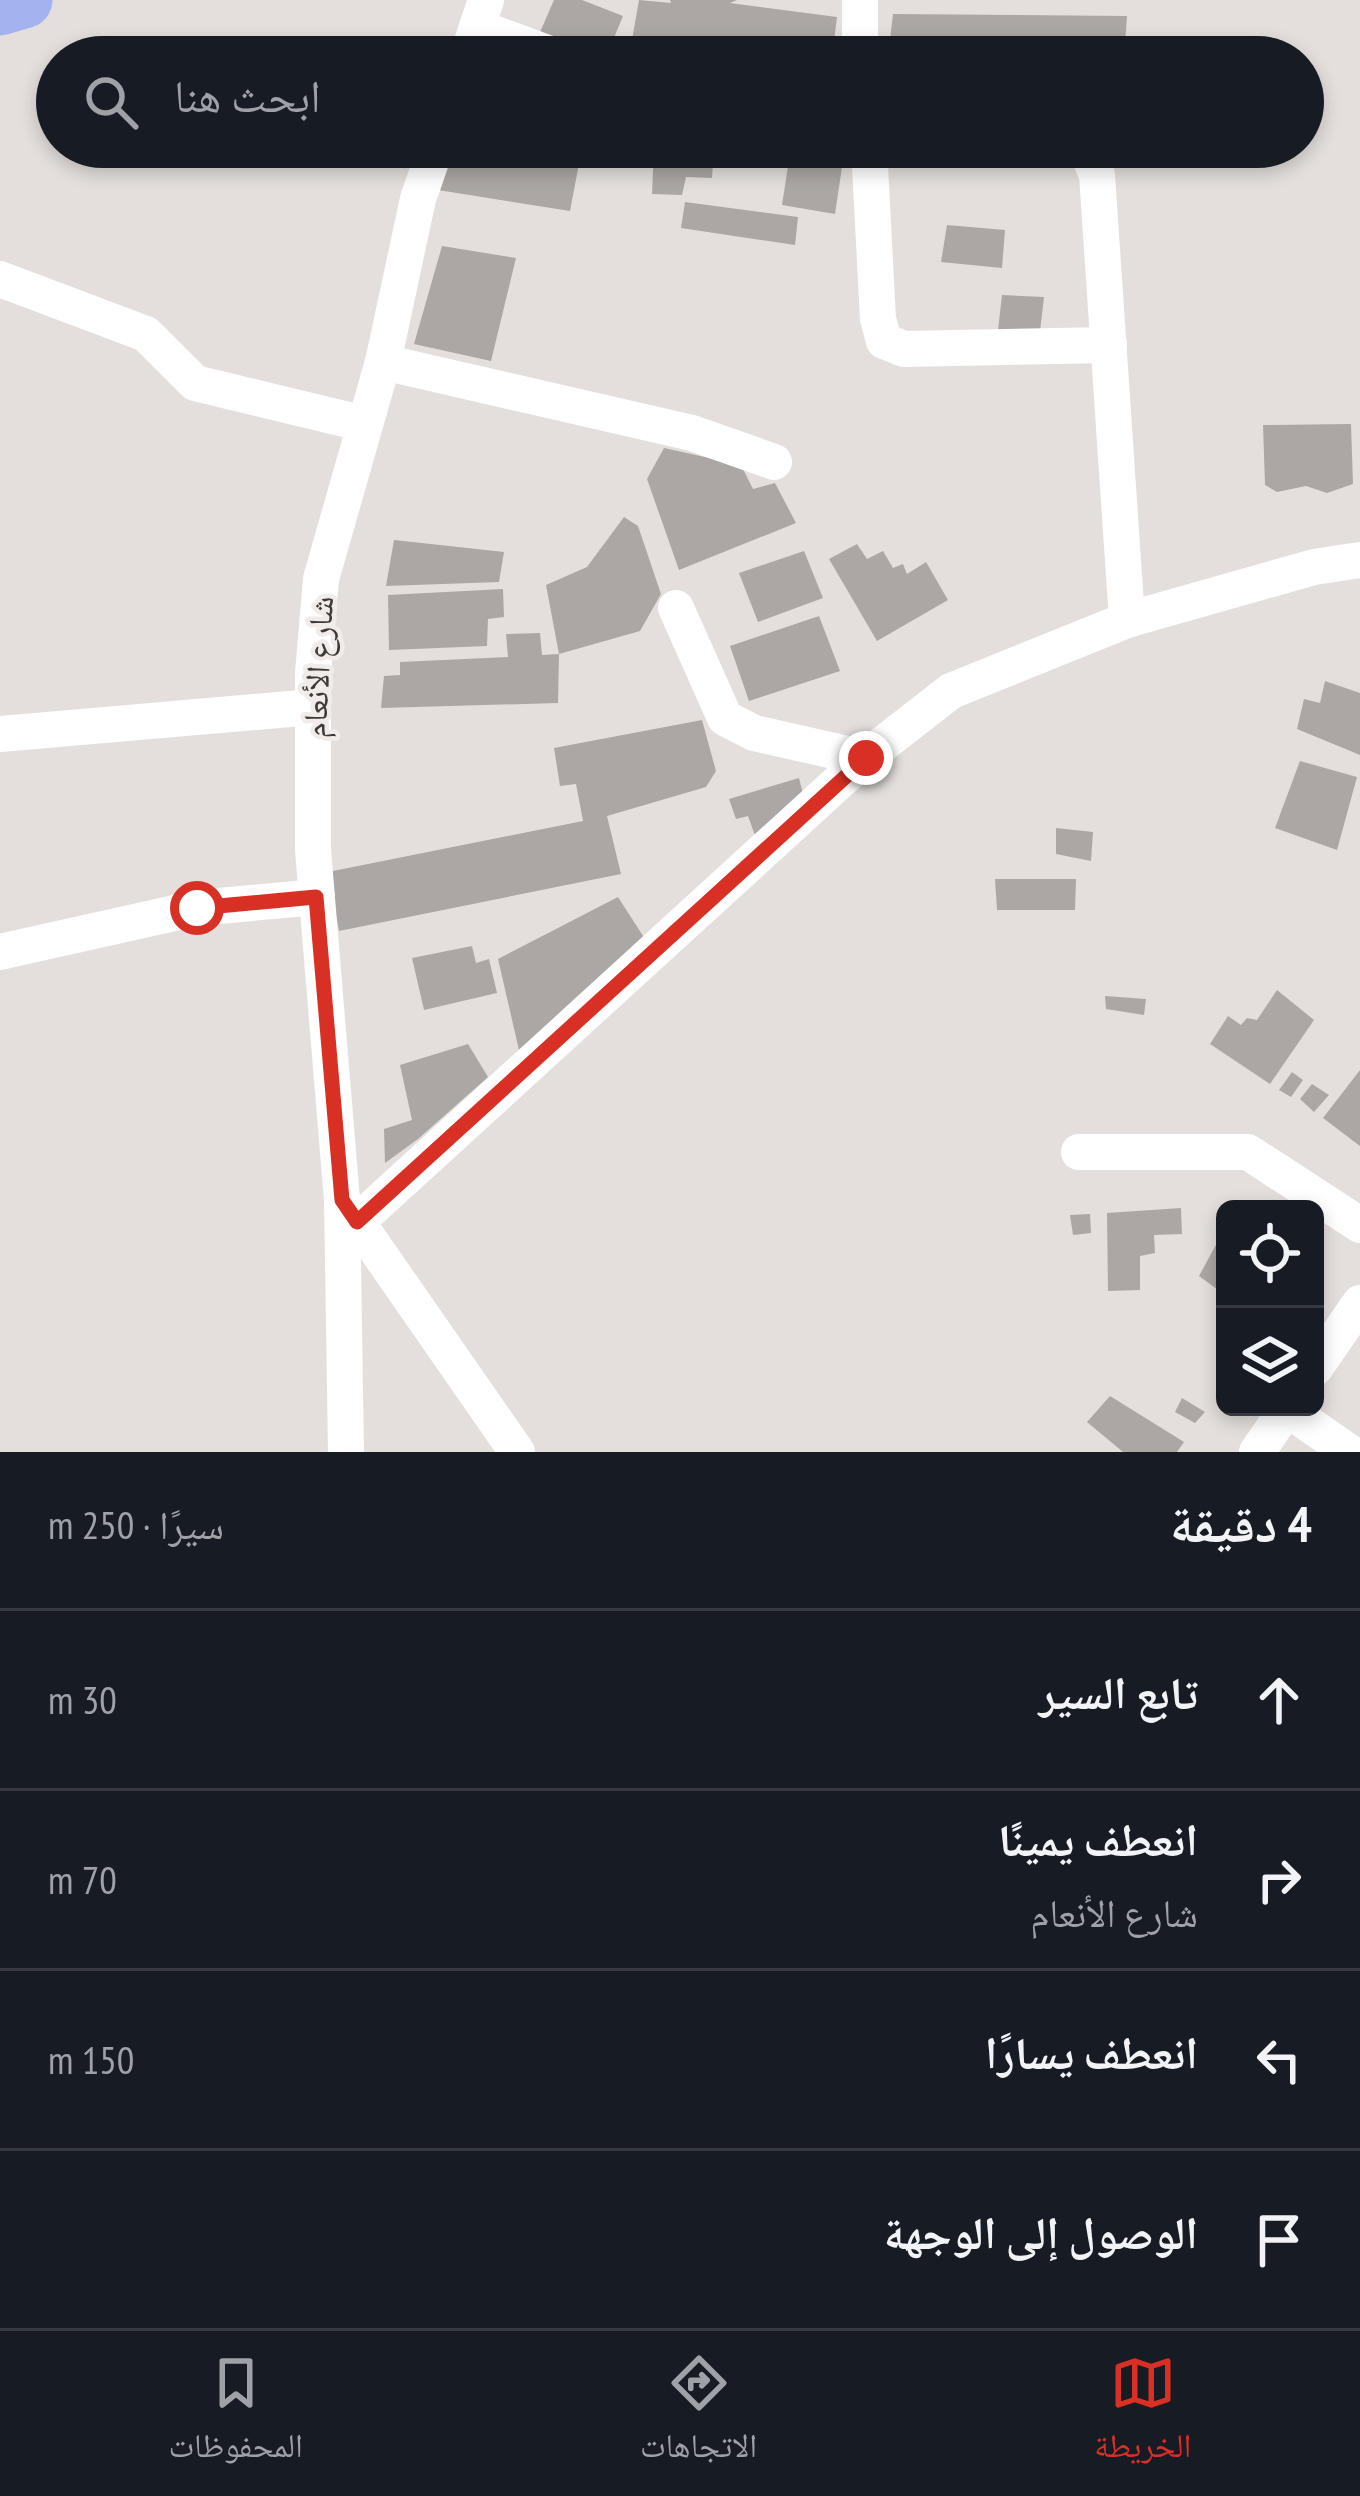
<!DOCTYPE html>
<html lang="ar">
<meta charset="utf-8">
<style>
:root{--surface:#171b24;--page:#20242c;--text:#f1f3f6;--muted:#9ea1a6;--line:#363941;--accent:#d93025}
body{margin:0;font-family:"PT Sans Narrow","Noto Naskh Arabic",sans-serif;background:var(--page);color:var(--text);direction:rtl}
.controls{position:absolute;right:36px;bottom:36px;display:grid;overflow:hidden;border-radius:18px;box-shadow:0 6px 18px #0003}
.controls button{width:108px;height:108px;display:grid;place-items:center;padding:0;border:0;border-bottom:3px solid var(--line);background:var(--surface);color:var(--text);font:60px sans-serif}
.stop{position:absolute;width:36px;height:36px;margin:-27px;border:9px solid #d93025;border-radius:50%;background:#fff}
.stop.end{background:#d93025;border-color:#fff;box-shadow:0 3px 12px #0008}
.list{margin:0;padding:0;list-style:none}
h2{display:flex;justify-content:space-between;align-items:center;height:156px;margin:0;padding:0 48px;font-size:51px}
h2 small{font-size:39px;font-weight:400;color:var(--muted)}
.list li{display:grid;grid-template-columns:78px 1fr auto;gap:36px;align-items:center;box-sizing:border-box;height:180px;padding:0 48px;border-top:3px solid var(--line)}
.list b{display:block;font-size:45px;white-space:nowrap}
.list p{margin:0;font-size:39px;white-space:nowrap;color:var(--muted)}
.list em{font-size:39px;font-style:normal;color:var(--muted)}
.icon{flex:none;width:66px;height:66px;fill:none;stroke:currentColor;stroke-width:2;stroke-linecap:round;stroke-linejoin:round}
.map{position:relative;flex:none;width:1360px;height:1452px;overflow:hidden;direction:ltr}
.search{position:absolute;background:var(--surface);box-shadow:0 6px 18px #0003;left:36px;right:36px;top:36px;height:132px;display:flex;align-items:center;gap:30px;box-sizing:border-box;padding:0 42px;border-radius:66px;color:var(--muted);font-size:45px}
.sheet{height:876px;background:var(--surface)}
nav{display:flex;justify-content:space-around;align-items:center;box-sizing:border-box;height:168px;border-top:3px solid var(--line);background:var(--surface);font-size:33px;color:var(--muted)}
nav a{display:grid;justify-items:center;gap:6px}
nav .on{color:var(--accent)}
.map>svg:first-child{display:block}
</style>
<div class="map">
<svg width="1360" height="1452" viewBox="0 0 1360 1452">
<rect width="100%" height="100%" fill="#e4dfdc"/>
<g fill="#aca7a5">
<path d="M554,0H582L623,16L606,57H569L534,46Z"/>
<path d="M639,0L671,3L670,0H737L730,3L837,17L832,57H629Z"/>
<path d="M893,14L1127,16L1124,57H888Z"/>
<path d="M448,147H543L581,153L570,211L438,190Z"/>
<path d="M654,147H714L712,178L686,177L682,195L652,194Z"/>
<path d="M791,147H845L835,214L782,205Z"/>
<path d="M685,202L798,217L795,245L681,228Z"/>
<path d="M947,225L1005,230L1002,268L941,262Z"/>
<path d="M442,246L516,258L491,361L414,344Z"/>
<path d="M1002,295L1044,297L1039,340L997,339Z"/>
<path d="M1351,424L1353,484L1327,493L1306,486L1277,492L1265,485L1263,425Z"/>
<path d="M664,448L741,465L753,489L775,483L796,523L679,570L647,479Z"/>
<path d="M624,517L638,526L661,594L640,631L559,654L546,585L587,567Z"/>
<path d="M394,540L504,552L499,582L386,586Z"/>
<path d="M857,544L867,559L883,551L893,568L903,564L907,574L926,562L948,600L877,641L829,559Z"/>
<path d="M804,551L823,598L758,622L739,573Z"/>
<path d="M503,589L504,617L488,619L487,646L389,650L388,595Z"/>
<path d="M819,616L840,671L749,701L730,646Z"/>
<path d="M540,633L542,655L559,654L558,703L381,708L384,676L400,675V662L508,657L506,634Z"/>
<path d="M1325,681L1360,693V755L1297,729L1304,699L1320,703Z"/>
<path d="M702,720L716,771L706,787L607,816L621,874L339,931L328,872L583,821L576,784L560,786L554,748Z"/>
<path d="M1300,761L1357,777L1337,850L1275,828Z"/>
<path d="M799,778L805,802L757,841L748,816L736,819L729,799Z"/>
<path d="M1056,828L1093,832L1091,861L1056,854Z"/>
<path d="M995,879H1076L1075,910H997Z"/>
<path d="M618,897L645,939L519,1050L498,959Z"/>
<path d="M472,946L476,963L489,959L497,993L424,1010L412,958Z"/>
<path d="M1277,990L1314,1020L1270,1084L1210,1044L1228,1016L1241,1025L1247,1018L1257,1020Z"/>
<path d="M1105,996L1146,999L1144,1015L1106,1009Z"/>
<path d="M468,1044L488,1077L418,1139L385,1163L384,1129L412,1120L400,1065Z"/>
<path d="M1360,1070V1146L1323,1118Z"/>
<path d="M1292,1072L1303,1080L1291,1097L1279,1090Z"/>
<path d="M1312,1084L1329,1095L1314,1112L1300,1099Z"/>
<path d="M1181,1208L1182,1234L1154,1235L1155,1253L1140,1256V1290L1108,1291L1107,1213Z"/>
<path d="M1090,1214L1091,1233L1073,1235L1070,1215Z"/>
<path d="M1217,1243L1225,1249V1295L1199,1276Z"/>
<path d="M1110,1396L1184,1442L1177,1452H1123L1087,1422Z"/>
<path d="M1182,1398L1205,1412L1195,1423L1175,1412Z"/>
</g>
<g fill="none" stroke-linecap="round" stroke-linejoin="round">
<g stroke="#fff" stroke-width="36">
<path d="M860,0V57"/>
<path d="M477,27L558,57"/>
<path d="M467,57L486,0"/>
<path d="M869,147L878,319L884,341L904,349L1109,345"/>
<path d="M1085,147L1097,175L1127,620"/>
<path d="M0,279L146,334L195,383L365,424"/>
<path d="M383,362L692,433L774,462"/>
<path d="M676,608L725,718L754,733L865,758"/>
<path d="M0,734L313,707"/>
<path d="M0,952L197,908L317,897"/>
<path d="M1079,1152H1248L1360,1225"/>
<path d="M344,1203L517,1452"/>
<path d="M357,1222L865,758L951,691L1127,620L1314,567L1360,560"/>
<path d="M1315,1368L1360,1303"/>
<path d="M1287,1409L1349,1452"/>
<path d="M346,1452L342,1200L313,850V673L321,579L383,362L418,199L436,147"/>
<path d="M1257,1452L1288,1407"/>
</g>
<path stroke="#a4b3ef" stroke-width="57" d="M0,7L24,0"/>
</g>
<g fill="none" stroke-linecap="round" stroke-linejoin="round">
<path stroke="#d93025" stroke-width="15" d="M197,908L316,897L342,1200L357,1222L866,758"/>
</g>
<g text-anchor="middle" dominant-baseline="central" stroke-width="9" stroke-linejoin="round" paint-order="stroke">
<g font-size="33" fill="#3d3a39" stroke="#f1ece9">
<text transform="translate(317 667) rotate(-87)">شارع الأنعام</text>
</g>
</g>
</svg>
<div class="controls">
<button><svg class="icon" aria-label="locate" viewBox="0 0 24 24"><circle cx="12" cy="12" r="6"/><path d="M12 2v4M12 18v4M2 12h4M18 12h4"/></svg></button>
<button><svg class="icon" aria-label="layers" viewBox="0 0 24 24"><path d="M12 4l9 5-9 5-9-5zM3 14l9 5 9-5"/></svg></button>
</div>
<div class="stop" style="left:197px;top:908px"></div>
<div class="stop end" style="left:866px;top:758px"></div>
<div class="search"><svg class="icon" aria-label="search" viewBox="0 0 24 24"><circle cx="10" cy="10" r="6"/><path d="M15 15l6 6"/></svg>ابحث هنا</div>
</div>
<section class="sheet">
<h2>4 دقيقة<small>سيرًا · 250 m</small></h2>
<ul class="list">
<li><svg class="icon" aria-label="ahead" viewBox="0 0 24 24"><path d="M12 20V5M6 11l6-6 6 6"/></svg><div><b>تابع السير</b></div><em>30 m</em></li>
<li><svg class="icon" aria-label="right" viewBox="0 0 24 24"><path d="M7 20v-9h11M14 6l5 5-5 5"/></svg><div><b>انعطف يمينًا</b><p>شارع الأنعام</p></div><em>70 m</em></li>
<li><svg class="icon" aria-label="left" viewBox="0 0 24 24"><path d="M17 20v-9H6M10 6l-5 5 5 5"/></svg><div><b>انعطف يسارًا</b></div><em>150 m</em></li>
<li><svg class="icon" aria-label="arrive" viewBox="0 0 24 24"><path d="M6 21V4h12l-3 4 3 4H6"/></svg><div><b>الوصول إلى الوجهة</b></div></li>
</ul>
</section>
<nav>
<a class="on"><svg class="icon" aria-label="map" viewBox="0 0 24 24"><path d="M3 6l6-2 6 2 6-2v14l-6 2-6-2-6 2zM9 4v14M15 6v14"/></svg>الخريطة</a>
<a><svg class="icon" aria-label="directions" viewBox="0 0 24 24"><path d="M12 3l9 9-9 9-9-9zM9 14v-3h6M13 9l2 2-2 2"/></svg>الاتجاهات</a>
<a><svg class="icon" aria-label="saved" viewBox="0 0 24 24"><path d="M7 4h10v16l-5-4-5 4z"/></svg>المحفوظات</a>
</nav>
